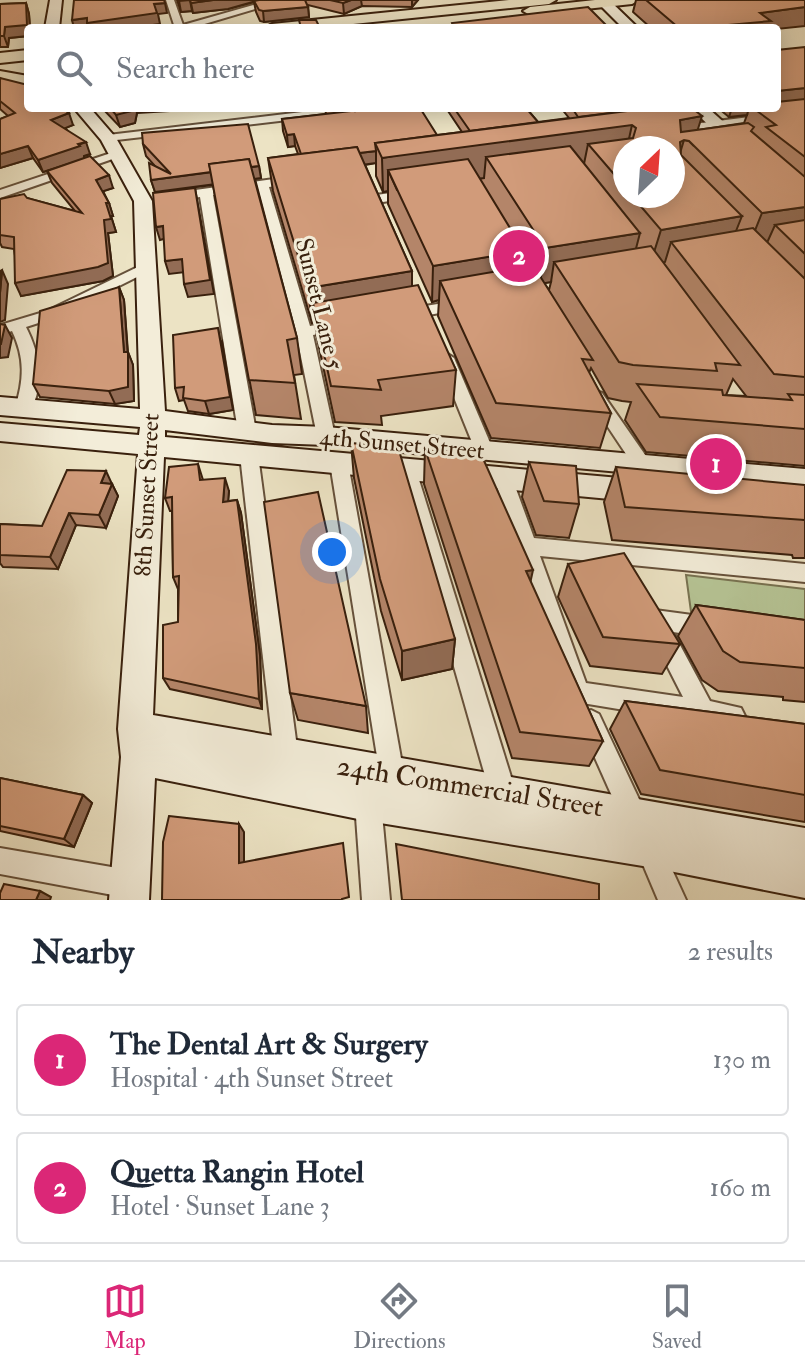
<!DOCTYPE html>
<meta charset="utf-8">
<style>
:root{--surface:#fff;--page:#f2f2f3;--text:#1f2937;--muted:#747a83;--line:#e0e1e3;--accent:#db2777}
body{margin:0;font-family:"IM FELL Double Pica",serif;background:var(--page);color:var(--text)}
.compass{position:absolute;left:613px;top:136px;width:72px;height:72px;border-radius:50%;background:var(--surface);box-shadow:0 4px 20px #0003;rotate:25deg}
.you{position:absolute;left:332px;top:552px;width:28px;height:28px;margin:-20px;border:6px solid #fff;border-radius:50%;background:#1a73e8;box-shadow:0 0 0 12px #1a73e833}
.badge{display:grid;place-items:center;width:52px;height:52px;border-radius:50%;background:var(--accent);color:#fff;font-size:26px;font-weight:700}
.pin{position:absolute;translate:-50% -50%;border:4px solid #fff;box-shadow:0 2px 8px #0006}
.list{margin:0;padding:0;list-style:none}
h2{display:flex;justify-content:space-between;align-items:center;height:104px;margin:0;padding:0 32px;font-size:34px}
h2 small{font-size:26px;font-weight:400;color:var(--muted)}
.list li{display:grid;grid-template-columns:52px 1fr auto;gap:24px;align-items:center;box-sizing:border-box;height:112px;margin:0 16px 16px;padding:0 16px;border:2px solid var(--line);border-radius:8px}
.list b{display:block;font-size:30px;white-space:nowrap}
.list p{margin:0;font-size:26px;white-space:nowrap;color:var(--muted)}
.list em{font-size:26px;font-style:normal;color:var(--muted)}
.icon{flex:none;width:44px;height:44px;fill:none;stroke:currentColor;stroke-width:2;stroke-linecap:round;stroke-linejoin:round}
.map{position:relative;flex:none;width:805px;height:900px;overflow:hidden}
.search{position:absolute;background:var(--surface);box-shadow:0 4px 20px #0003;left:24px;right:24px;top:24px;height:88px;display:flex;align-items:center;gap:20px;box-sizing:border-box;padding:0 28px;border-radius:8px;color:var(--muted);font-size:30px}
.sheet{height:360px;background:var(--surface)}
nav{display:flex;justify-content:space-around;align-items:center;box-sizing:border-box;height:112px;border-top:2px solid var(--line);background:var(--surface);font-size:22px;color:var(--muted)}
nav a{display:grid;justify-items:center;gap:4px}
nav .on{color:var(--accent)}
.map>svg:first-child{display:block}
</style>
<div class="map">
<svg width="805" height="900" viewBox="0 0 805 900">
<rect width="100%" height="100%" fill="#ece3c4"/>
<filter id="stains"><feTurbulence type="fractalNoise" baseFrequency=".0025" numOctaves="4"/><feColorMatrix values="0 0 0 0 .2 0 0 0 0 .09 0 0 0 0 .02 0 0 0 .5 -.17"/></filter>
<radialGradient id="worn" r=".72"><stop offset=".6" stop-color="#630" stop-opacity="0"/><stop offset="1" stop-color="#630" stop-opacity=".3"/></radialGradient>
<path fill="#b6c495" stroke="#787251" stroke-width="2" d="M686,575L805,589V633L692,619Z"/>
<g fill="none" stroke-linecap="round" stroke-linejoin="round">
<defs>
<g id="street">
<path d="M166,0H174L183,25L271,0H285L191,28H175Z"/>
<path d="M336,108H369L364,111L108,141L102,138L108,135Z"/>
<path d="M805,110V116L677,132L671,129L677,126Z"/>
<path d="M114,152L124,155L0,198V190Z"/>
<path d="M295,176L301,180L299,183L269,187L310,326L337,321L345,326L342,330L313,335L335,436L326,443L317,436L296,332L257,189L213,195L256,431L247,437L238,431L200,197L174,201L168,197L174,193Z"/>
<path d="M413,190L419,194L417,197L376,203L370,199L376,195Z"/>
<path d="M148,262L155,266L153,269L57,317L26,327C40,355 45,383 30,412H18L15,408C24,380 25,358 12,331L0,335V325L47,311Z"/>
<path d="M463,300L468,302V308L406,319L398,314L406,309Z"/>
<path d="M446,353L454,358L494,452L491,457H479L476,452L438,358Z"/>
<path d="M596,391L602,393L648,459L651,464L648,469H636L588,397Z"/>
<path d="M249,448L255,450L258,455L298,755L295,764L286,767L277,764L274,755L240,455L243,450Z"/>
<path d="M339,456L345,458L348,463L404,775L401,784L392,787L383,784L380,775L330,463L333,458Z"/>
<path d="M407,463L414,465L416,470L516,793L512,802L503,806L494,802L490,793L398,470L400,465Z"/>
<path d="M503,471L510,473L512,478L534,538L805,564V582L540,556L586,683L683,697L651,634L653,629L647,627L644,620L647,613L655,610L707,617L715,620L718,627L715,634L707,637L673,632L710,701L741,708L745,716L741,724L733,728L570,701L494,478L496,473Z"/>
<path d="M591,710L599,714L646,814L642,823L633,827L624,823L579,722L583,714Z"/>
<path d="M368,790L377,794L381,803L390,900H362L355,803L359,794Z"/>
<path d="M649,835L658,839L686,900H658L636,848L640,839Z"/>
<path d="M0,848L129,870L139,874L143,884L139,894L129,898L0,874Z"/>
</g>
<g id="secondary">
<path d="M50,0H62L59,28H45Z"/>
<path d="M601,0H609L638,28H623L601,6Z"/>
<path d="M74,108H90L116,138L152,201L165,411L272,425L326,427L805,469V489L326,445L272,443L165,430V437L642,480L652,483L656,491L652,499L642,502L164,457L153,715L805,828V898L649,867L368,821L155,778L149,900H109L121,757L118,729L138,454L0,441V423L139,435L140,427L0,415V397L140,409L134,201L101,140Z"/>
<path d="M691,108H708L749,145L751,149L749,153H737Z"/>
</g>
<g id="primary">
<path d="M509,0H556L549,4L314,28H265L272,24Z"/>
<path d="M595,0H639L632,4L530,15L523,11L530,7Z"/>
<path d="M28,50V60L0,63V53Z"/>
<path d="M0,71L28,76V86L0,81Z"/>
</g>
</defs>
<use href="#street" stroke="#66513b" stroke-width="4"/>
<use href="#secondary" stroke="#39200d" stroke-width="4"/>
<use href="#primary" stroke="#39200d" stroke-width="4"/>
<use href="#street" fill="#f3edd9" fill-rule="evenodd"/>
<use href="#secondary" fill="#f3edd9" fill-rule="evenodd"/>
<use href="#primary" fill="#ece3c4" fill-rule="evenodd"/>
</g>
<g fill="#b48569" stroke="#39200d" stroke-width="2" fill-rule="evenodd">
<path d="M177,0H418L412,7L362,6L344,14L308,5L309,17L264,22L260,21L256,12L254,2L228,9L193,13L192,11L181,12Z"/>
<path d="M636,0H805L777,28H651L633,12Z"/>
<path d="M26,3L29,14L30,28H28V36L9,38L8,47H0V4Z"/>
<path d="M805,47V466L646,452L625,420L631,402L622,401L608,398L591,368L589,373L611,413L600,448L491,438L438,316L439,300L432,302L388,204V191L383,192L376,176V163L365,165L412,271V286L456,370L453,406L381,416L382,425L335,422L317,338L315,322L312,323L273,191L268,158L298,154L295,146L288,147L283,131L282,119L326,114L325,108H353L355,111L437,135L462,132L446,108H526L538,122L569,118L561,108H693L698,130L744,123L747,115L729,117L718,108H777ZM625,148L673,196H625ZM523,258L528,266L522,267ZM551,282L549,290L544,283ZM733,379L746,396L726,395Z"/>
<path d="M0,78L73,125L65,128L90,154L84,156V158L113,188L103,191L109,203L113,216H111L116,232L108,233L113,276L103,281L21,296L14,249L2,247L0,243V199L27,198L75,211L52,183L47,171L43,172L33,158L0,168V119L8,116L0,109Z"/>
<path d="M102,108H169V111L137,113L135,123L120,127Z"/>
<path d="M143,144L259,166L261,178L255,179L297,338L302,374L294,375L301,419L256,415L213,185L155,192L151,180L155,166L146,156Z"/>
<path d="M119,287L124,300L128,352L133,365L134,401L115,404L40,397L33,384Z"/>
<path d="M222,341L233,410L209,414L188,411L184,400L179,401L175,388Z"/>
<path d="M351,443L455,639L452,669L402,680L381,611L354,478Z"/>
<path d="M425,449L530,582L603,741L589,766L512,758L424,484Z"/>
<path d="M529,462L579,504L569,538L536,535L522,497Z"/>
<path d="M198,464L203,480L229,491L228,501L237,500L241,513L260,655L262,709L170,689L163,678L178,622V589L173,577L172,511H170L165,498Z"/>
<path d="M616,467L805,520V558H793L792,555L612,540L604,502Z"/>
<path d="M112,484L118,496L106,528L76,525L58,569L3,567L0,563V524L42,526Z"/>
<path d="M568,564L680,644L662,674L590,666L558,597Z"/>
<path d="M696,605L805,620V702L783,700V697L718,691L702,680L678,636Z"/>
<path d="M290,693L366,706L368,733L298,720Z"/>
<path d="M625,701L805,724V822L641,794L610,729Z"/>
<path d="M0,778L83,795L92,803L74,847L0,831Z"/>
</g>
<g fill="#926c55" stroke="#39200d" stroke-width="2">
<path d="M190,0L192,11L181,12L179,1Z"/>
<path d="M213,0H260L228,9L193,13L191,3Z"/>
<path d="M351,0H361L362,6L344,14L343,3Z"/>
<path d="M412,0H418L412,7Z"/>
<path d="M26,3L29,14L30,28H28V36L9,38L8,47L4,36L5,27Z"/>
<path d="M165,3L167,13L158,14L160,24L131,28H74L72,20L87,18L154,4Z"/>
<path d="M308,7L309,17L264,22L263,11Z"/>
<path d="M805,7V26L777,29V28H716L717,26L760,13Z"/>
<path d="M805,88V108H777V91Z"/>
<path d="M132,108H136L137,113L135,123L120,127L116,115Z"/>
<path d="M659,108H693L692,113L636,128L632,125L627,148L588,144L584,164L486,157L484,178L397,190L388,170V191L383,192L382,158Z"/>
<path d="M732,108H749L747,115L729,117Z"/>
<path d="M69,113L73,125L56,132L51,120Z"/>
<path d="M702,116L693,145L689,141L684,140L674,173L680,120Z"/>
<path d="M294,134L295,146L288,147L287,135Z"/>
<path d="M86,142L90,154L84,156V159L43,172L38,160Z"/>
<path d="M28,146L33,158L0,168V154Z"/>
<path d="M376,151V163L304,173L303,160Z"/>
<path d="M259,166L261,178L155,192L151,180Z"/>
<path d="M109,175L113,188L101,192L96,180Z"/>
<path d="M195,188L214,294L188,297L184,284Z"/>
<path d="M106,203H109L113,216H111L116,232L108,233L113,276L103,281L21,296L15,283Z"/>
<path d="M805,207V239L775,225L766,245L748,248L762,213Z"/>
<path d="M742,216L728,251L671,242L665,262L650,265L661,230Z"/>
<path d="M163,226L167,238L160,240L156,227Z"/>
<path d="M640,233L631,268L554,262L551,282L540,284L545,248Z"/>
<path d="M524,251L519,287L440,281L439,300L432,302L433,266Z"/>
<path d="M182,259L186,272L169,274L165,261Z"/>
<path d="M2,270L8,284L5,320L0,322V293Z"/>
<path d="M412,271V306L313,303L315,322L312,323L308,288Z"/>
<path d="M119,287L124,300L128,358V352L133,365L134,401L115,404L109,391L124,352Z"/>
<path d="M5,325L12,338L8,357L0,358V344Z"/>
<path d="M218,328L233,410L209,414L205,401Z"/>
<path d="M106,471L112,484L101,483Z"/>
<path d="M225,478L229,491L227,515L223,502Z"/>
<path d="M112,484L118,496L106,528L99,515Z"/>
<path d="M237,500L241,513L260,655L262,709L259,699Z"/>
<path d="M69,513L76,525L58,569L50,557Z"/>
<path d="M533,570L526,602V571Z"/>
<path d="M455,639L452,669L402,680V651Z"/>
<path d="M83,795L92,803L74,847L64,839Z"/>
<path d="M239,824L244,832V870L239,863Z"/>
<path d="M40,891L51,897L50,900H36Z"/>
</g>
<g fill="#d19b7a" stroke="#39200d" stroke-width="2">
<path d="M74,0H164L165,3L154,4L157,13L87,23V18L72,20Z"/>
<path d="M190,0H213L191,3Z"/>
<path d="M259,0H305L308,7L263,11L259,10L254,1Z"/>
<path d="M330,0H351L343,3Z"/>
<path d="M646,0H805V7L760,13L771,21L717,26L720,28H679Z"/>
<path d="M26,3L27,25L5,27L4,36H0V4Z"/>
<path d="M588,7L609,28H445L453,26L452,23Z"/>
<path d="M299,20H316L318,24L311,28H301Z"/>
<path d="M805,47V88L777,91V50Z"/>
<path d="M0,78L28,85V108H61L69,113L51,120L86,142L78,144L80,146L38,160L28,146L0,154V119L15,113L0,101Z"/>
<path d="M805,99V157L766,127L776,125L753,108H777V102Z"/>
<path d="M110,108H132V111L116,115Z"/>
<path d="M333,108H353L355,111L357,108H420L437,135L375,143L376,151L359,153L357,147L301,154L294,134L287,135L282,119L351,111Z"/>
<path d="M454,108H526L538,122L470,131Z"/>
<path d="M572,108H651L578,117Z"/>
<path d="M651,108H692L702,116L680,120L681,132L748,123L754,127L751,131L805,177V207L762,213L689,141L684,140L680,142L681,155L742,216L661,230L632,196H673V148H625V187L588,144L633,138L636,128L632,125L382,158L375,143Z"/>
<path d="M248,124L259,166L251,167L249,159L209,164L211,172L151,180L149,163L171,174L143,144L142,133Z"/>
<path d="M570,146L640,233L545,248L486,157Z"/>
<path d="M357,147L412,271L308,288L268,158Z"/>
<path d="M90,156L109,175L96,180L109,203H106L111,219L104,220L108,263L98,267L15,283L14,237L0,235V199L24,194L27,198L82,213L47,171Z"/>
<path d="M249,159L297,338L287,340L295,383L249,380L209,164Z"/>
<path d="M468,159L524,251L433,266L388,170Z"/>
<path d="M195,188L210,280L184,284L182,259L165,261L163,226L156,227L153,193Z"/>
<path d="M805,220V254L775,225Z"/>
<path d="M753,228L805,279V377L774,374L671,242Z"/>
<path d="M651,246L740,365L715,363L717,371L633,365L619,362L554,262Z"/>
<path d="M533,265L593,360L582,359L611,413L496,403L440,281Z"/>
<path d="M2,270L0,293V271Z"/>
<path d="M418,285L456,370L378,380L381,390L331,386L313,303Z"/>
<path d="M119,287L124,352H128V387L109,391L33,384L40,311Z"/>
<path d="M0,324L5,325L1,344H0Z"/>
<path d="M218,328L230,397L205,401L183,398L184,387L175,388L173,335Z"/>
<path d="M637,384L722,390L723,395L792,400L788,394L805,395V429L660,417Z"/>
<path d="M351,443L398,447L455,639L402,651L380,579Z"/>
<path d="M425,449L481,454L533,570L526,571L603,741L520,732Z"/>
<path d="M529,462L576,466L579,504L544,501Z"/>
<path d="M198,464L200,480L225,478L223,502L237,500L256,644L259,699L163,678V625L178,622L179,576L173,577L172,497L165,498L169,467Z"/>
<path d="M616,467L805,485V520L625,507Z"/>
<path d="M67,470L106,471L101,483L112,484L99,515L69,513L50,557L0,555V524L42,526Z"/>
<path d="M318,492L366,706L290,693L264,502Z"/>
<path d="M624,553L680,644L603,637L568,564Z"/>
<path d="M696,605L805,620V668L740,662L723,651Z"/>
<path d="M625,701L805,724V795L660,770Z"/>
<path d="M0,778L83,795L64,839L0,826Z"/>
<path d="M169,816L239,824V863L343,843L349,897L342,899V900H162L163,842Z"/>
<path d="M396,844L599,884V900H402Z"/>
<path d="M4,884L40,891L36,900H0V893Z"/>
</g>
<g text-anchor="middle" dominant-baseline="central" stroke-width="6" stroke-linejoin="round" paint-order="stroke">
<g font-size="24" fill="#39200d" stroke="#f3edd9">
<text transform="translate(319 304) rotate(76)">Sunset Lane 5</text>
<text transform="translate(402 444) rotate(5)">4th Sunset Street</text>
<text transform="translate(147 495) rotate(-87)">8th Sunset Street</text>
</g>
<g font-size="28" fill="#39200d" stroke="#f3edd9">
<text transform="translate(470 787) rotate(9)">24th Commercial Street</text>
</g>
</g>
<rect width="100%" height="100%" filter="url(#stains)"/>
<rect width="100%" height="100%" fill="url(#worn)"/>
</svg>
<svg class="compass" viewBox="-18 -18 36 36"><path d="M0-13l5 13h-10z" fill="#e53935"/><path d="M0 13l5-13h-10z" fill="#747a83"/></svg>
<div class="you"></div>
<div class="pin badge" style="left:716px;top:464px">1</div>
<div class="pin badge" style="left:519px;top:256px">2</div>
<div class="search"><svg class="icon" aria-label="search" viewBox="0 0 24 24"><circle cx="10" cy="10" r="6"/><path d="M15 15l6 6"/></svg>Search here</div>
</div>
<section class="sheet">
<h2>Nearby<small>2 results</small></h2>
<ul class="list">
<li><span class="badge">1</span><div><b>The Dental Art &amp; Surgery</b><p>Hospital · 4th Sunset Street</p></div><em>130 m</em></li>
<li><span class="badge">2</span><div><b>Quetta Rangin Hotel</b><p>Hotel · Sunset Lane 3</p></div><em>160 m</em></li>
</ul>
</section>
<nav>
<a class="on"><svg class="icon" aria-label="map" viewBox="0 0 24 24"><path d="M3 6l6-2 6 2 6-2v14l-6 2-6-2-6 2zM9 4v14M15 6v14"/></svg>Map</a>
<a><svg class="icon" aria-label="directions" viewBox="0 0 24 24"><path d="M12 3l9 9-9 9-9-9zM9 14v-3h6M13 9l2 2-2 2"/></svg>Directions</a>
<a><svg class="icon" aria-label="saved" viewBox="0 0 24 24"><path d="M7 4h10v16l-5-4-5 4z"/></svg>Saved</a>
</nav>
